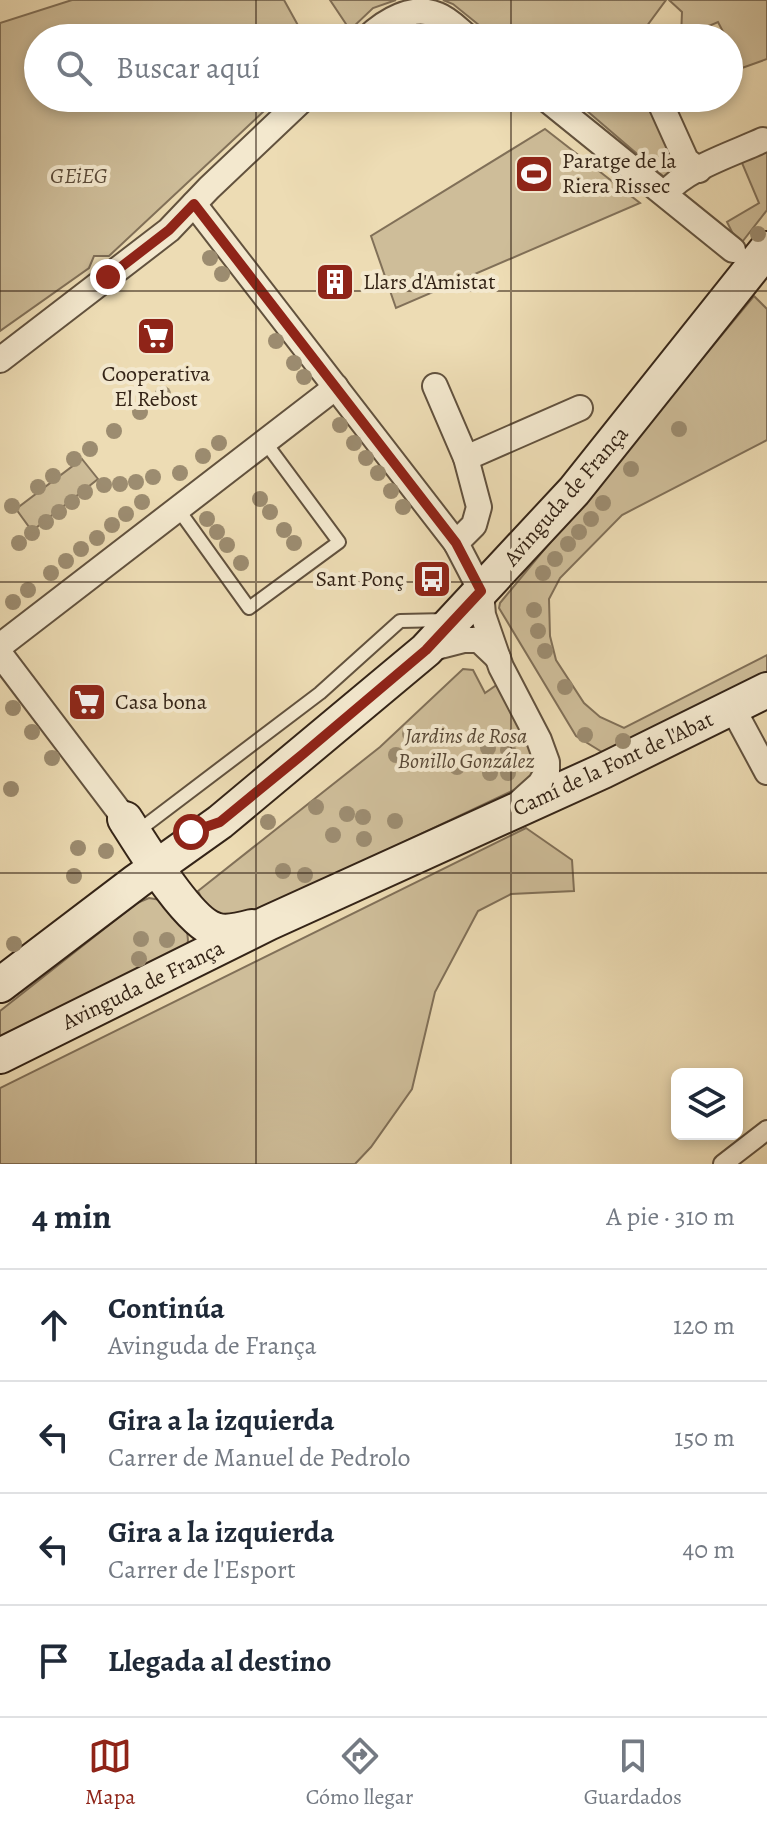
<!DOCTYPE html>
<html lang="es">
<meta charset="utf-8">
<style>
:root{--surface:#fff;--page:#f6f6f7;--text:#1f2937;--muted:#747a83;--line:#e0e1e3;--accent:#8f2418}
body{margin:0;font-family:Alegreya,serif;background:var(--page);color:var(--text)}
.controls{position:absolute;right:24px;bottom:24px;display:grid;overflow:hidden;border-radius:12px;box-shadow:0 4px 12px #0003}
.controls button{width:72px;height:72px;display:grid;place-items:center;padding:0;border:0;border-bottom:2px solid var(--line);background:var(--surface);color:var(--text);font:40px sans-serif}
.stop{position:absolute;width:24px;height:24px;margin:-18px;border:6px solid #8f2418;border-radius:50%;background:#fff}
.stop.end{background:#8f2418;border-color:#fff;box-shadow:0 2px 8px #0008}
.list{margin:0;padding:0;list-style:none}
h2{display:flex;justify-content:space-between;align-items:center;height:104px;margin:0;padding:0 32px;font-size:34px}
h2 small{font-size:26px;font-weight:400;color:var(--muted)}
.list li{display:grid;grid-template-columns:52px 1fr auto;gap:24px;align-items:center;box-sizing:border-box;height:112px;padding:0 32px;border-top:2px solid var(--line)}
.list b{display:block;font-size:30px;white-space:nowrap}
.list p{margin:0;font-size:26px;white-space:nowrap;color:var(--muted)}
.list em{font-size:26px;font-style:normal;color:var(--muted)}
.icon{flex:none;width:44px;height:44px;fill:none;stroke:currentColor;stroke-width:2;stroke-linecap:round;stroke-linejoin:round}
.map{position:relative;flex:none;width:767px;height:1164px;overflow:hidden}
.search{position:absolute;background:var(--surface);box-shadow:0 4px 12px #0003;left:24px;right:24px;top:24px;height:88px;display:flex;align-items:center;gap:20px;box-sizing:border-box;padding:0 28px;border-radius:44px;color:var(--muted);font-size:30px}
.sheet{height:552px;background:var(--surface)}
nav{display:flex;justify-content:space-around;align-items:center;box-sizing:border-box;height:112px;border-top:2px solid var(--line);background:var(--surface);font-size:22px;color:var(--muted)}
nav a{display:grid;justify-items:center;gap:4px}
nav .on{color:var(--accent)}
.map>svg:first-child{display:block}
</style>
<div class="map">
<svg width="767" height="1164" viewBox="0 0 767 1164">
<rect width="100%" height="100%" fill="#eddcb4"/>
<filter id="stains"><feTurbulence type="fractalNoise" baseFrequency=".0025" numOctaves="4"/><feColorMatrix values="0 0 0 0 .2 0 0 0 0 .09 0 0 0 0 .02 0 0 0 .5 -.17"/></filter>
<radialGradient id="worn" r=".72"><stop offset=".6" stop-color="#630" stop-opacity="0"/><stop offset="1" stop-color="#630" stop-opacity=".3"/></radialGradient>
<g fill="#cebd99" stroke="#817058" stroke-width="2">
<path d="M72,0H284L305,38H38V98H278L109,256H94L89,268L0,331V23Z"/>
<path d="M330,0H396L373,8L350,30Z"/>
<path d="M443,0H666L638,38H495L453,4Z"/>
<path d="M669,0H767V59L742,68L718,22L681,38L682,12Z"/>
<path d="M572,98H644L679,166L664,177Z"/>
<path d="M545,129L640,203L396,308L371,236Z"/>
<path d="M767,145V210L739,246L727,222L759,203L742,163L764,150Z"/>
<path d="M754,296L767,309V440L622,515L560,578L549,599L550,636L556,660L584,703L600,717L624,728L767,655V678L628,748L602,752L576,736L499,608L500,603Z"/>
<path d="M82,459L98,479L32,531L16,509Z"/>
<path d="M463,669L473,670L485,693L498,684L532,748L536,768L529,783L239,920C214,917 208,914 198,891L380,747Z"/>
<path d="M526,828L572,860L574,891L511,894L478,911L435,992L412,1089L371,1147L355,1164H0V1088Z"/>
<path d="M149,898C155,899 164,900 169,903C183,914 192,934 186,951L0,1044V1011L137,903Z"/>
</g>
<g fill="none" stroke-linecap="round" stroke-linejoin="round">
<defs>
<g id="service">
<path d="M178,509L249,608L339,542L265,442"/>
<path d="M142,828L320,693L400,621L447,620"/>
</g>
<path id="pedestrian" d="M723,1164L767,1130"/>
<g id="minor">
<path d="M367,38C385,21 412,4 438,15C449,19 459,30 469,38"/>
<path d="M545,98L733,250"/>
<path d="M658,98L686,160L699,170"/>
<path d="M665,194C684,169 735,153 763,140"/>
<path d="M194,204L456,543L481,591L483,615L501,667L539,740L547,762V772L540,784L521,801"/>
<path d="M0,360L169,230L209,188L304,98"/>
<path d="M435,386L466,458L479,507L474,525L456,543"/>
<path d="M466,458L580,408"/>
<path d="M0,646L336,387"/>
<path d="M429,649L464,640H479L498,658"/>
<path d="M0,654L125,819"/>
<path d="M732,707L767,772"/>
</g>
<g id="secondary">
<path d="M125,819C141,844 188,922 215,930C226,934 241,930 252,927"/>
<path d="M0,985L137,881L220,822L426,650L574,491L767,249"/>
<path d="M0,1056L268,923L603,771L767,690"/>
</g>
</defs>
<use href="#service" stroke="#62523e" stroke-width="16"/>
<use href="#pedestrian" stroke="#62523e" stroke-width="22"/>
<use href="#minor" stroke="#62523e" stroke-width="28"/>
<use href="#secondary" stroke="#342417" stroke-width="38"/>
<use href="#service" stroke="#f3e8ce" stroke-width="12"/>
<use href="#pedestrian" stroke="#f3e8ce" stroke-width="18"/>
<use href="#minor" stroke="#f3e8ce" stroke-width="24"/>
<use href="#secondary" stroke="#f3e8ce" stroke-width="34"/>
</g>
<g fill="#9c8c70">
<circle cx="758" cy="234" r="8"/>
<circle cx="210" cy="258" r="8"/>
<circle cx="222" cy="274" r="8"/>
<circle cx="276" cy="341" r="8"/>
<circle cx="294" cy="363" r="8"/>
<circle cx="188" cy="375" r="8"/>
<circle cx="304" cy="377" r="8"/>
<circle cx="163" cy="394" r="8"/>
<circle cx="140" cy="412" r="8"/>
<circle cx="340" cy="425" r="8"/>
<circle cx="679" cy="429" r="8"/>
<circle cx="114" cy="431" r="8"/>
<circle cx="219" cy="443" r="8"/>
<circle cx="354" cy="443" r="8"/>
<circle cx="90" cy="449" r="8"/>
<circle cx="203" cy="456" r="8"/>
<circle cx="366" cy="458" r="8"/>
<circle cx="74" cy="459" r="8"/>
<circle cx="631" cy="469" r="8"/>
<circle cx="180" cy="473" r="8"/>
<circle cx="378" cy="473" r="8"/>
<circle cx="53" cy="476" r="8"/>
<circle cx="153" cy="477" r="8"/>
<circle cx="136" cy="482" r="8"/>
<circle cx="120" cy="484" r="8"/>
<circle cx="104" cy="485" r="8"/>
<circle cx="38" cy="487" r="8"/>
<circle cx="391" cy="491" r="8"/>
<circle cx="85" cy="492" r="8"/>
<circle cx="260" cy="499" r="8"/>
<circle cx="72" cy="502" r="8"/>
<circle cx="142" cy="502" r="8"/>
<circle cx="603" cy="503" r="8"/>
<circle cx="12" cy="506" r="8"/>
<circle cx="403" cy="507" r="8"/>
<circle cx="59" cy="512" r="8"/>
<circle cx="270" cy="512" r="8"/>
<circle cx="126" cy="514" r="8"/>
<circle cx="207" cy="519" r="8"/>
<circle cx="591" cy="519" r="8"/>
<circle cx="46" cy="522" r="8"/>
<circle cx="112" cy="525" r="8"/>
<circle cx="284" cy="530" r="8"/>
<circle cx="217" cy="532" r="8"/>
<circle cx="579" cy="532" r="8"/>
<circle cx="32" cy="533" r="8"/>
<circle cx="97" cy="538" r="8"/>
<circle cx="19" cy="543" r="8"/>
<circle cx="294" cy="543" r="8"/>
<circle cx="568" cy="544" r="8"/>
<circle cx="227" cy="545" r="8"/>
<circle cx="81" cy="549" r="8"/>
<circle cx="555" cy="559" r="8"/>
<circle cx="66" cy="561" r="8"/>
<circle cx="241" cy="563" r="8"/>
<circle cx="51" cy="573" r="8"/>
<circle cx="543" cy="573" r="8"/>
<circle cx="28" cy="590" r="8"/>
<circle cx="13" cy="602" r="8"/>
<circle cx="534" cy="610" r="8"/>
<circle cx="538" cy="631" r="8"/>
<circle cx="545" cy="651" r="8"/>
<circle cx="565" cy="687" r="8"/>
<circle cx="13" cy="708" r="8"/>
<circle cx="32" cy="732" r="8"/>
<circle cx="410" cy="734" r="8"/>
<circle cx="585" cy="735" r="8"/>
<circle cx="623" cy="741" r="8"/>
<circle cx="488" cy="748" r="8"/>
<circle cx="508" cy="750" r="8"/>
<circle cx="396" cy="755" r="8"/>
<circle cx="52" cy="758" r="8"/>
<circle cx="457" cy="767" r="8"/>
<circle cx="490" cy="773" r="8"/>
<circle cx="508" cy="773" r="8"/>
<circle cx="11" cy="789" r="8"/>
<circle cx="316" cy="807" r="8"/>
<circle cx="347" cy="814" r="8"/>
<circle cx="363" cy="817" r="8"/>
<circle cx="395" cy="821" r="8"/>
<circle cx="268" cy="822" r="8"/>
<circle cx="333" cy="835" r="8"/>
<circle cx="364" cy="839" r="8"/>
<circle cx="78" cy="848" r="8"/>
<circle cx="106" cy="851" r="8"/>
<circle cx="283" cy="871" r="8"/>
<circle cx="305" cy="875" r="8"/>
<circle cx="74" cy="876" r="8"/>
<circle cx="141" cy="939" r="8"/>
<circle cx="167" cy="940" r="8"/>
<circle cx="14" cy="944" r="8"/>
<circle cx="139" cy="959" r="8"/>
</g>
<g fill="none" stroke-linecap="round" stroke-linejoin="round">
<path stroke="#8f2418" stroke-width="10" d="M108,277L169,230L194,204L456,543L481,591L426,650L303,754L220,822L191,832"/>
</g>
<path fill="none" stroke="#342417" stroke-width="2" stroke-opacity="0.55" d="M256,0V38M511,0V38M256,98V1164M511,98V1164M0,291H767M0,582H767M0,873H767"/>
<defs>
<symbol id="stadium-square" viewBox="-11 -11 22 22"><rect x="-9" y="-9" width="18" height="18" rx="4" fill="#8f2418" stroke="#f3e8ce"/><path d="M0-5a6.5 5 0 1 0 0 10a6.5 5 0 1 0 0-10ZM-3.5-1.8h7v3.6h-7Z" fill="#fff"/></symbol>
<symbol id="building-square" viewBox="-11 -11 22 22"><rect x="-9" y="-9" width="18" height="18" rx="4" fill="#8f2418" stroke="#f3e8ce"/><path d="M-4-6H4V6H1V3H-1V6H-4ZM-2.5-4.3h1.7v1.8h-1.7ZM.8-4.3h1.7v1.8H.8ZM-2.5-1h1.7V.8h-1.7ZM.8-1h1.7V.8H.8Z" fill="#fff"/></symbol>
<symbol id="supermarket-square" viewBox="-11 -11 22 22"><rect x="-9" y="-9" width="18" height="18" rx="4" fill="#8f2418" stroke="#f3e8ce"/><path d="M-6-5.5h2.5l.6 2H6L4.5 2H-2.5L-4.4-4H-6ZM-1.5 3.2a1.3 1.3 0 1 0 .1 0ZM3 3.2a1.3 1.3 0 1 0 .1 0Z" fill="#fff"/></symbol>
<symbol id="bus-square" viewBox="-11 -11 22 22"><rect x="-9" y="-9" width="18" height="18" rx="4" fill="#8f2418" stroke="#f3e8ce"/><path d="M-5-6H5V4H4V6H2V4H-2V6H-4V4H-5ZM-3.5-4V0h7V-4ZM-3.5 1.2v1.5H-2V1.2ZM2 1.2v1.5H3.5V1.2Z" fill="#fff"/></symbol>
</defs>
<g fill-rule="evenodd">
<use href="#stadium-square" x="512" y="152" width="44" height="44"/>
<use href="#building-square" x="313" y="260" width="44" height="44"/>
<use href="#supermarket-square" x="134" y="314" width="44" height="44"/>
<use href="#bus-square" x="410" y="557" width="44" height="44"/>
<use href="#supermarket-square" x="65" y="680" width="44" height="44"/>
</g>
<g text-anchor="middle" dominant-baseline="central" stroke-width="8" stroke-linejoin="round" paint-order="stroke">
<g font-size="22" fill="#342417" stroke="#f3e8ce" text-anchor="start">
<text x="562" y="161">Paratge de la<tspan x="562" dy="25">Riera Rissec</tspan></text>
<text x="363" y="282">Llars d'Amistat</text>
<text x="156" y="374" text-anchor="middle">Cooperativa<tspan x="156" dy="25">El Rebost</tspan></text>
<text x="404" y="579" text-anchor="end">Sant Ponç</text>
<text x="115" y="702">Casa bona</text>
</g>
<g font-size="22" font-style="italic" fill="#5a4a38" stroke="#f3e8ce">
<text x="79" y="176">GEiEG</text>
<text x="466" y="736">Jardins de Rosa<tspan x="466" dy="25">Bonillo González</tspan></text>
</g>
<g font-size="22" fill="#342417" stroke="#f3e8ce">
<text transform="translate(566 496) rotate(-49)">Avinguda de França</text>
<text transform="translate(613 764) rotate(-25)">Camí de la Font de l'Abat</text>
<text transform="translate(143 985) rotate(-26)">Avinguda de França</text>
</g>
</g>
<rect width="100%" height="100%" filter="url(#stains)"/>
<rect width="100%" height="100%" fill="url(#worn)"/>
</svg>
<div class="controls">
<button><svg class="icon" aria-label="layers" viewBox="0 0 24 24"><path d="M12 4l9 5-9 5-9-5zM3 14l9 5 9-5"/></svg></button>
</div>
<div class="stop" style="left:191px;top:832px"></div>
<div class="stop end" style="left:108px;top:277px"></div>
<div class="search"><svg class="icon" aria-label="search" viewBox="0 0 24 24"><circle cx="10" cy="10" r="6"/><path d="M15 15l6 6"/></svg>Buscar aquí</div>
</div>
<section class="sheet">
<h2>4 min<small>A pie · 310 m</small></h2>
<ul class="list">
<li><svg class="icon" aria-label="ahead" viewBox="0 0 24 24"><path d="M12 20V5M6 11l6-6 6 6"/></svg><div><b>Continúa</b><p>Avinguda de França</p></div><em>120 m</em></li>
<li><svg class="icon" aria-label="left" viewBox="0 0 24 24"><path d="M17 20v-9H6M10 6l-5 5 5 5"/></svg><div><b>Gira a la izquierda</b><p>Carrer de Manuel de Pedrolo</p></div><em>150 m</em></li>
<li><svg class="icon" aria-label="left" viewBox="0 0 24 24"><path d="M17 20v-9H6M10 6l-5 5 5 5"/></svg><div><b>Gira a la izquierda</b><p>Carrer de l'Esport</p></div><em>40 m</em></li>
<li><svg class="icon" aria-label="arrive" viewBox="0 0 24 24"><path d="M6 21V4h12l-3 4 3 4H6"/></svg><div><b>Llegada al destino</b></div></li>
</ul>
</section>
<nav>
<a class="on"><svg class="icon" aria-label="map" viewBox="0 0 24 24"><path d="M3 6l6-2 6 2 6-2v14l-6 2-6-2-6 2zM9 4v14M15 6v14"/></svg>Mapa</a>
<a><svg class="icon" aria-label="directions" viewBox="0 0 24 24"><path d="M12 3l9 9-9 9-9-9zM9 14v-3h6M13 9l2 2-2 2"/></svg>Cómo llegar</a>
<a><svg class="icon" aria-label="saved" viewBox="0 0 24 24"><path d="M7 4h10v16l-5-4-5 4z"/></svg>Guardados</a>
</nav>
